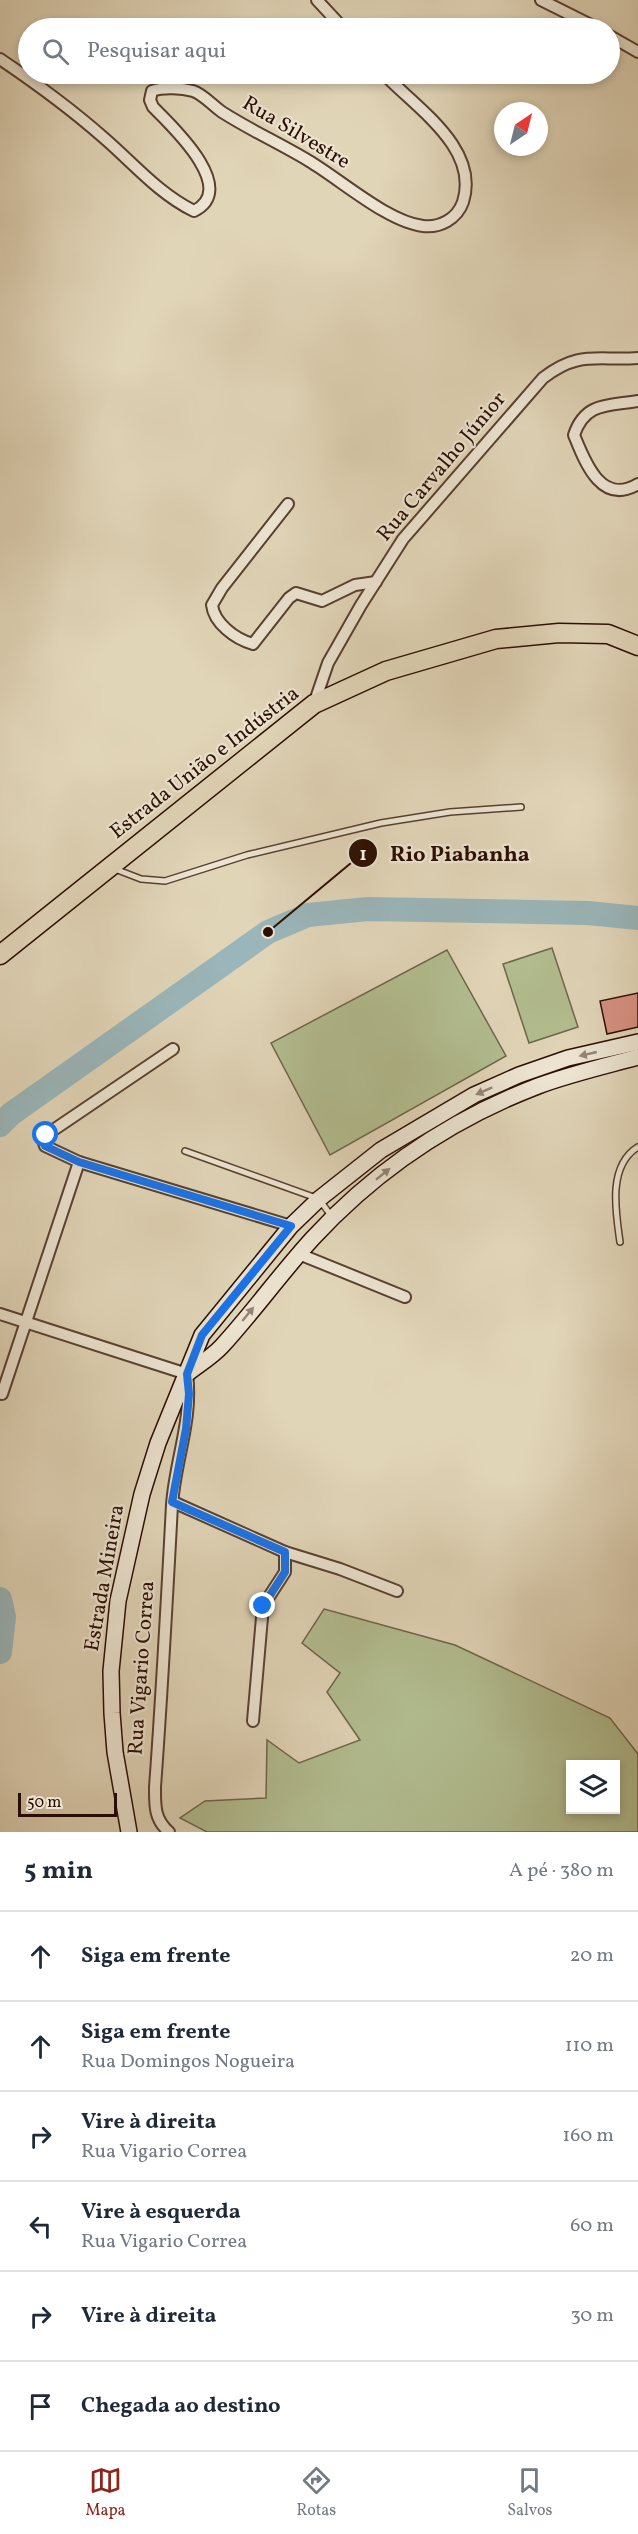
<!DOCTYPE html>
<html lang="pt">
<meta charset="utf-8">
<style>
:root{--surface:#fff;--page:#f6f6f7;--text:#1f2937;--muted:#747a83;--line:#e0e1e3;--accent:#8f2418}
body{margin:0;font-family:Vollkorn,serif;background:var(--page);color:var(--text)}
.controls{position:absolute;right:18px;bottom:18px;display:grid;overflow:hidden;border-radius:0px;box-shadow:0 3px 9px #0003}
.controls button{width:54px;height:54px;display:grid;place-items:center;padding:0;border:0;border-bottom:2px solid var(--line);background:var(--surface);color:var(--text);font:30px sans-serif}
.compass{position:absolute;left:494px;top:102px;width:54px;height:54px;border-radius:50%;background:var(--surface);box-shadow:0 3px 9px #0003;rotate:35deg}
.scale{position:absolute;left:18px;bottom:15px;width:99px;box-sizing:border-box;padding-left:6px;border:3px solid #2b0e03;border-top:0;font-size:16px;line-height:21px;white-space:nowrap;color:#2b0e03;-webkit-text-stroke:4px #ece4d1;paint-order:stroke}
.stop{position:absolute;width:18px;height:18px;margin:-14px;border:4px solid #1a73e8;border-radius:50%;background:#fff}
.stop.end{background:#1a73e8;border-color:#fff;box-shadow:0 2px 6px #0008}
.list{margin:0;padding:0;list-style:none}
h2{display:flex;justify-content:space-between;align-items:center;height:78px;margin:0;padding:0 24px;font-size:26px}
h2 small{font-size:20px;font-weight:400;color:var(--muted)}
.list li{display:grid;grid-template-columns:39px 1fr auto;gap:18px;align-items:center;box-sizing:border-box;height:90px;padding:0 24px;border-top:2px solid var(--line)}
.list b{display:block;font-size:22px;white-space:nowrap}
.list p{margin:0;font-size:20px;white-space:nowrap;color:var(--muted)}
.list em{font-size:20px;font-style:normal;color:var(--muted)}
.icon{flex:none;width:33px;height:33px;fill:none;stroke:currentColor;stroke-width:2;stroke-linecap:round;stroke-linejoin:round}
.map{position:relative;flex:none;width:638px;height:1832px;overflow:hidden}
.search{position:absolute;background:var(--surface);box-shadow:0 3px 9px #0003;left:18px;right:18px;top:18px;height:66px;display:flex;align-items:center;gap:15px;box-sizing:border-box;padding:0 21px;border-radius:33px;color:var(--muted);font-size:22px}
.sheet{height:618px;background:var(--surface)}
nav{display:flex;justify-content:space-around;align-items:center;box-sizing:border-box;height:84px;border-top:2px solid var(--line);background:var(--surface);font-size:16px;color:var(--muted)}
nav a{display:grid;justify-items:center;gap:3px}
nav .on{color:var(--accent)}
.map>svg:first-child{display:block}
</style>
<div class="map">
<svg width="638" height="1832" viewBox="0 0 638 1832">
<rect width="100%" height="100%" fill="#e1d5b8"/>
<filter id="stains"><feTurbulence type="fractalNoise" baseFrequency=".00333" numOctaves="4"/><feColorMatrix values="0 0 0 0 .2 0 0 0 0 .09 0 0 0 0 .02 0 0 0 .5 -.17"/></filter>
<radialGradient id="worn" r=".72"><stop offset=".6" stop-color="#630" stop-opacity="0"/><stop offset="1" stop-color="#630" stop-opacity=".3"/></radialGradient>
<g fill="#b2bd90" stroke="#6e664a" stroke-width="1.5" fill-rule="evenodd">
<path d="M552,948L578,1027L529,1043L503,964Z"/>
<path d="M447,950L506,1056L330,1155L271,1043Z"/>
<path d="M324,1609L455,1645L610,1718L638,1754V1832H207L180,1818L205,1801L266,1798L267,1740L299,1763L360,1740L327,1692L340,1673L302,1643ZM616,1764V1810H570V1764Z"/>
</g>
<g fill="none" stroke-linecap="round" stroke-linejoin="round">
<g stroke="#9ab6ba" stroke-width="24">
<path d="M0,1125L11,1114L268,932L308,915L368,909L588,913L638,918"/>
<path d="M0,1599L4,1617L0,1652"/>
</g>
</g>
<path fill="#d79182" stroke="#2b0e03" stroke-width="1.5" d="M638,993V1027L607,1034L600,1001Z"/>
<g fill="none" stroke-linecap="round" stroke-linejoin="round">
<defs>
<g id="lane">
<path d="M115,869L141,879L165,881L247,855L381,823L450,812L521,807"/>
<path d="M185,1151L319,1199L332,1217"/>
<path d="M620,1242C616,1213 607,1166 638,1147"/>
</g>
<g id="street">
<path d="M317,0L343,28"/>
<path d="M541,0L597,28"/>
<path d="M610,36L638,52"/>
<path d="M0,59C37,84 71,109 104,138C133,163 159,194 194,211C239,189 173,127 153,107L150,100L152,91C163,87 182,88 193,91C203,94 213,106 222,112C250,130 281,144 309,161C341,180 388,222 423,226C440,228 457,219 463,202C480,148 416,108 384,74"/>
<path d="M638,401C608,406 585,402 574,435C585,462 601,506 638,484"/>
<path d="M288,504L222,588L212,605C214,623 235,639 253,644L289,598L296,593L322,601L355,585L376,582"/>
<path d="M314,704L328,663L361,605L403,539L543,378C579,350 597,361 638,358"/>
<path d="M173,1049L46,1135L43,1140L45,1146L79,1162L291,1226"/>
<path d="M299,1254L405,1297"/>
<path d="M0,1314L187,1374C193,1420 175,1460 172,1505C167,1599 162,1693 155,1787C155,1805 154,1819 169,1832"/>
<path d="M2,1394L79,1162"/>
<path d="M173,1502L285,1552L340,1569L397,1591"/>
<path d="M253,1721L263,1606L285,1572V1552"/>
</g>
<g id="secondary">
<path d="M187,1374C198,1365 212,1357 222,1346C254,1311 281,1273 313,1238C375,1171 452,1119 538,1086C570,1074 605,1066 638,1057"/>
<path d="M129,1832L115,1752L112,1713L111,1671L118,1601L142,1494L158,1443L202,1335L291,1226L319,1199L381,1150L474,1095L519,1075L568,1058L638,1042"/>
</g>
<path id="primary" d="M0,955L314,704L386,671L496,639L559,633L608,634L638,646"/>
</defs>
<use href="#lane" stroke="#584030" stroke-width="8"/>
<use href="#street" stroke="#584030" stroke-width="14"/>
<use href="#secondary" stroke="#2b0e03" stroke-width="18"/>
<use href="#primary" stroke="#2b0e03" stroke-width="21"/>
<use href="#lane" stroke="#ece4d1" stroke-width="5"/>
<use href="#street" stroke="#ece4d1" stroke-width="10"/>
<use href="#secondary" stroke="#ece4d1" stroke-width="15"/>
<use href="#primary" stroke="#e1d5b8" stroke-width="18"/>
</g>
<defs><path id="oneway-solid" d="M-6-.8H1V-3.2L6.5 0L1 3.2V.8H-6Z" transform="scale(1.5)"/></defs>
<g fill="#958474">
<use href="#oneway-solid" transform="translate(588 1054) rotate(167)"/>
<use href="#oneway-solid" transform="translate(484 1091) rotate(156)"/>
<use href="#oneway-solid" transform="translate(383 1174) rotate(-39)"/>
<use href="#oneway-solid" transform="translate(248 1314) rotate(-51)"/>
</g>
<g fill="none" stroke-linecap="round" stroke-linejoin="round">
<path stroke="#1a73e8" stroke-width="8" d="M46,1135L43,1140L45,1146L79,1162L291,1226L202,1335L187,1374L189,1394L186,1429L172,1502L285,1552V1572L263,1606"/>
</g>
<g text-anchor="middle" dominant-baseline="central" stroke-width="4.5" stroke-linejoin="round" paint-order="stroke">
<g font-size="21" fill="#2b0e03" stroke="#ece4d1">
<text transform="translate(296 133) rotate(31)">Rua Silvestre</text>
<text transform="translate(442 467) rotate(-50)">Rua Carvalho Júnior</text>
<text transform="translate(205 763) rotate(-38)">Estrada União e Indústria</text>
<text transform="translate(105 1578) rotate(-80)">Estrada Mineira</text>
<text transform="translate(142 1668) rotate(-86)">Rua Vigario Correa</text>
</g>
</g>
<path fill="none" stroke="#2b0e03" stroke-width="2" d="M268 932L363 853"/>
<g fill="#2b0e03" stroke="#ece4d1" stroke-width="2">
<circle cx="268" cy="932" r="6"/>
<circle cx="363" cy="853" r="15"/>
</g>
<g font-size="18" text-anchor="middle" font-weight="bold" fill="#fff">
<text x="363" y="860">1</text>
</g>
<g font-size="22" text-anchor="middle" font-weight="bold" fill="#2b0e03" stroke="#ece4d1" stroke-width="4.5" stroke-linejoin="round" paint-order="stroke">
<text x="460" y="861">Rio Piabanha</text>
</g>
<rect width="100%" height="100%" filter="url(#stains)"/>
<rect width="100%" height="100%" fill="url(#worn)"/>
</svg>
<div class="controls">
<button><svg class="icon" aria-label="layers" viewBox="0 0 24 24"><path d="M12 4l9 5-9 5-9-5zM3 14l9 5 9-5"/></svg></button>
</div>
<svg class="compass" viewBox="-18 -18 36 36"><path d="M0-13l5 13h-10z" fill="#e53935"/><path d="M0 13l5-13h-10z" fill="#747a83"/></svg>
<div class="scale">50 m</div>
<div class="stop" style="left:46px;top:1135px"></div>
<div class="stop end" style="left:263px;top:1606px"></div>
<div class="search"><svg class="icon" aria-label="search" viewBox="0 0 24 24"><circle cx="10" cy="10" r="6"/><path d="M15 15l6 6"/></svg>Pesquisar aqui</div>
</div>
<section class="sheet">
<h2>5 min<small>A pé · 380 m</small></h2>
<ul class="list">
<li><svg class="icon" aria-label="ahead" viewBox="0 0 24 24"><path d="M12 20V5M6 11l6-6 6 6"/></svg><div><b>Siga em frente</b></div><em>20 m</em></li>
<li><svg class="icon" aria-label="ahead" viewBox="0 0 24 24"><path d="M12 20V5M6 11l6-6 6 6"/></svg><div><b>Siga em frente</b><p>Rua Domingos Nogueira</p></div><em>110 m</em></li>
<li><svg class="icon" aria-label="right" viewBox="0 0 24 24"><path d="M7 20v-9h11M14 6l5 5-5 5"/></svg><div><b>Vire à direita</b><p>Rua Vigario Correa</p></div><em>160 m</em></li>
<li><svg class="icon" aria-label="left" viewBox="0 0 24 24"><path d="M17 20v-9H6M10 6l-5 5 5 5"/></svg><div><b>Vire à esquerda</b><p>Rua Vigario Correa</p></div><em>60 m</em></li>
<li><svg class="icon" aria-label="right" viewBox="0 0 24 24"><path d="M7 20v-9h11M14 6l5 5-5 5"/></svg><div><b>Vire à direita</b></div><em>30 m</em></li>
<li><svg class="icon" aria-label="arrive" viewBox="0 0 24 24"><path d="M6 21V4h12l-3 4 3 4H6"/></svg><div><b>Chegada ao destino</b></div></li>
</ul>
</section>
<nav>
<a class="on"><svg class="icon" aria-label="map" viewBox="0 0 24 24"><path d="M3 6l6-2 6 2 6-2v14l-6 2-6-2-6 2zM9 4v14M15 6v14"/></svg>Mapa</a>
<a><svg class="icon" aria-label="directions" viewBox="0 0 24 24"><path d="M12 3l9 9-9 9-9-9zM9 14v-3h6M13 9l2 2-2 2"/></svg>Rotas</a>
<a><svg class="icon" aria-label="saved" viewBox="0 0 24 24"><path d="M7 4h10v16l-5-4-5 4z"/></svg>Salvos</a>
</nav>
